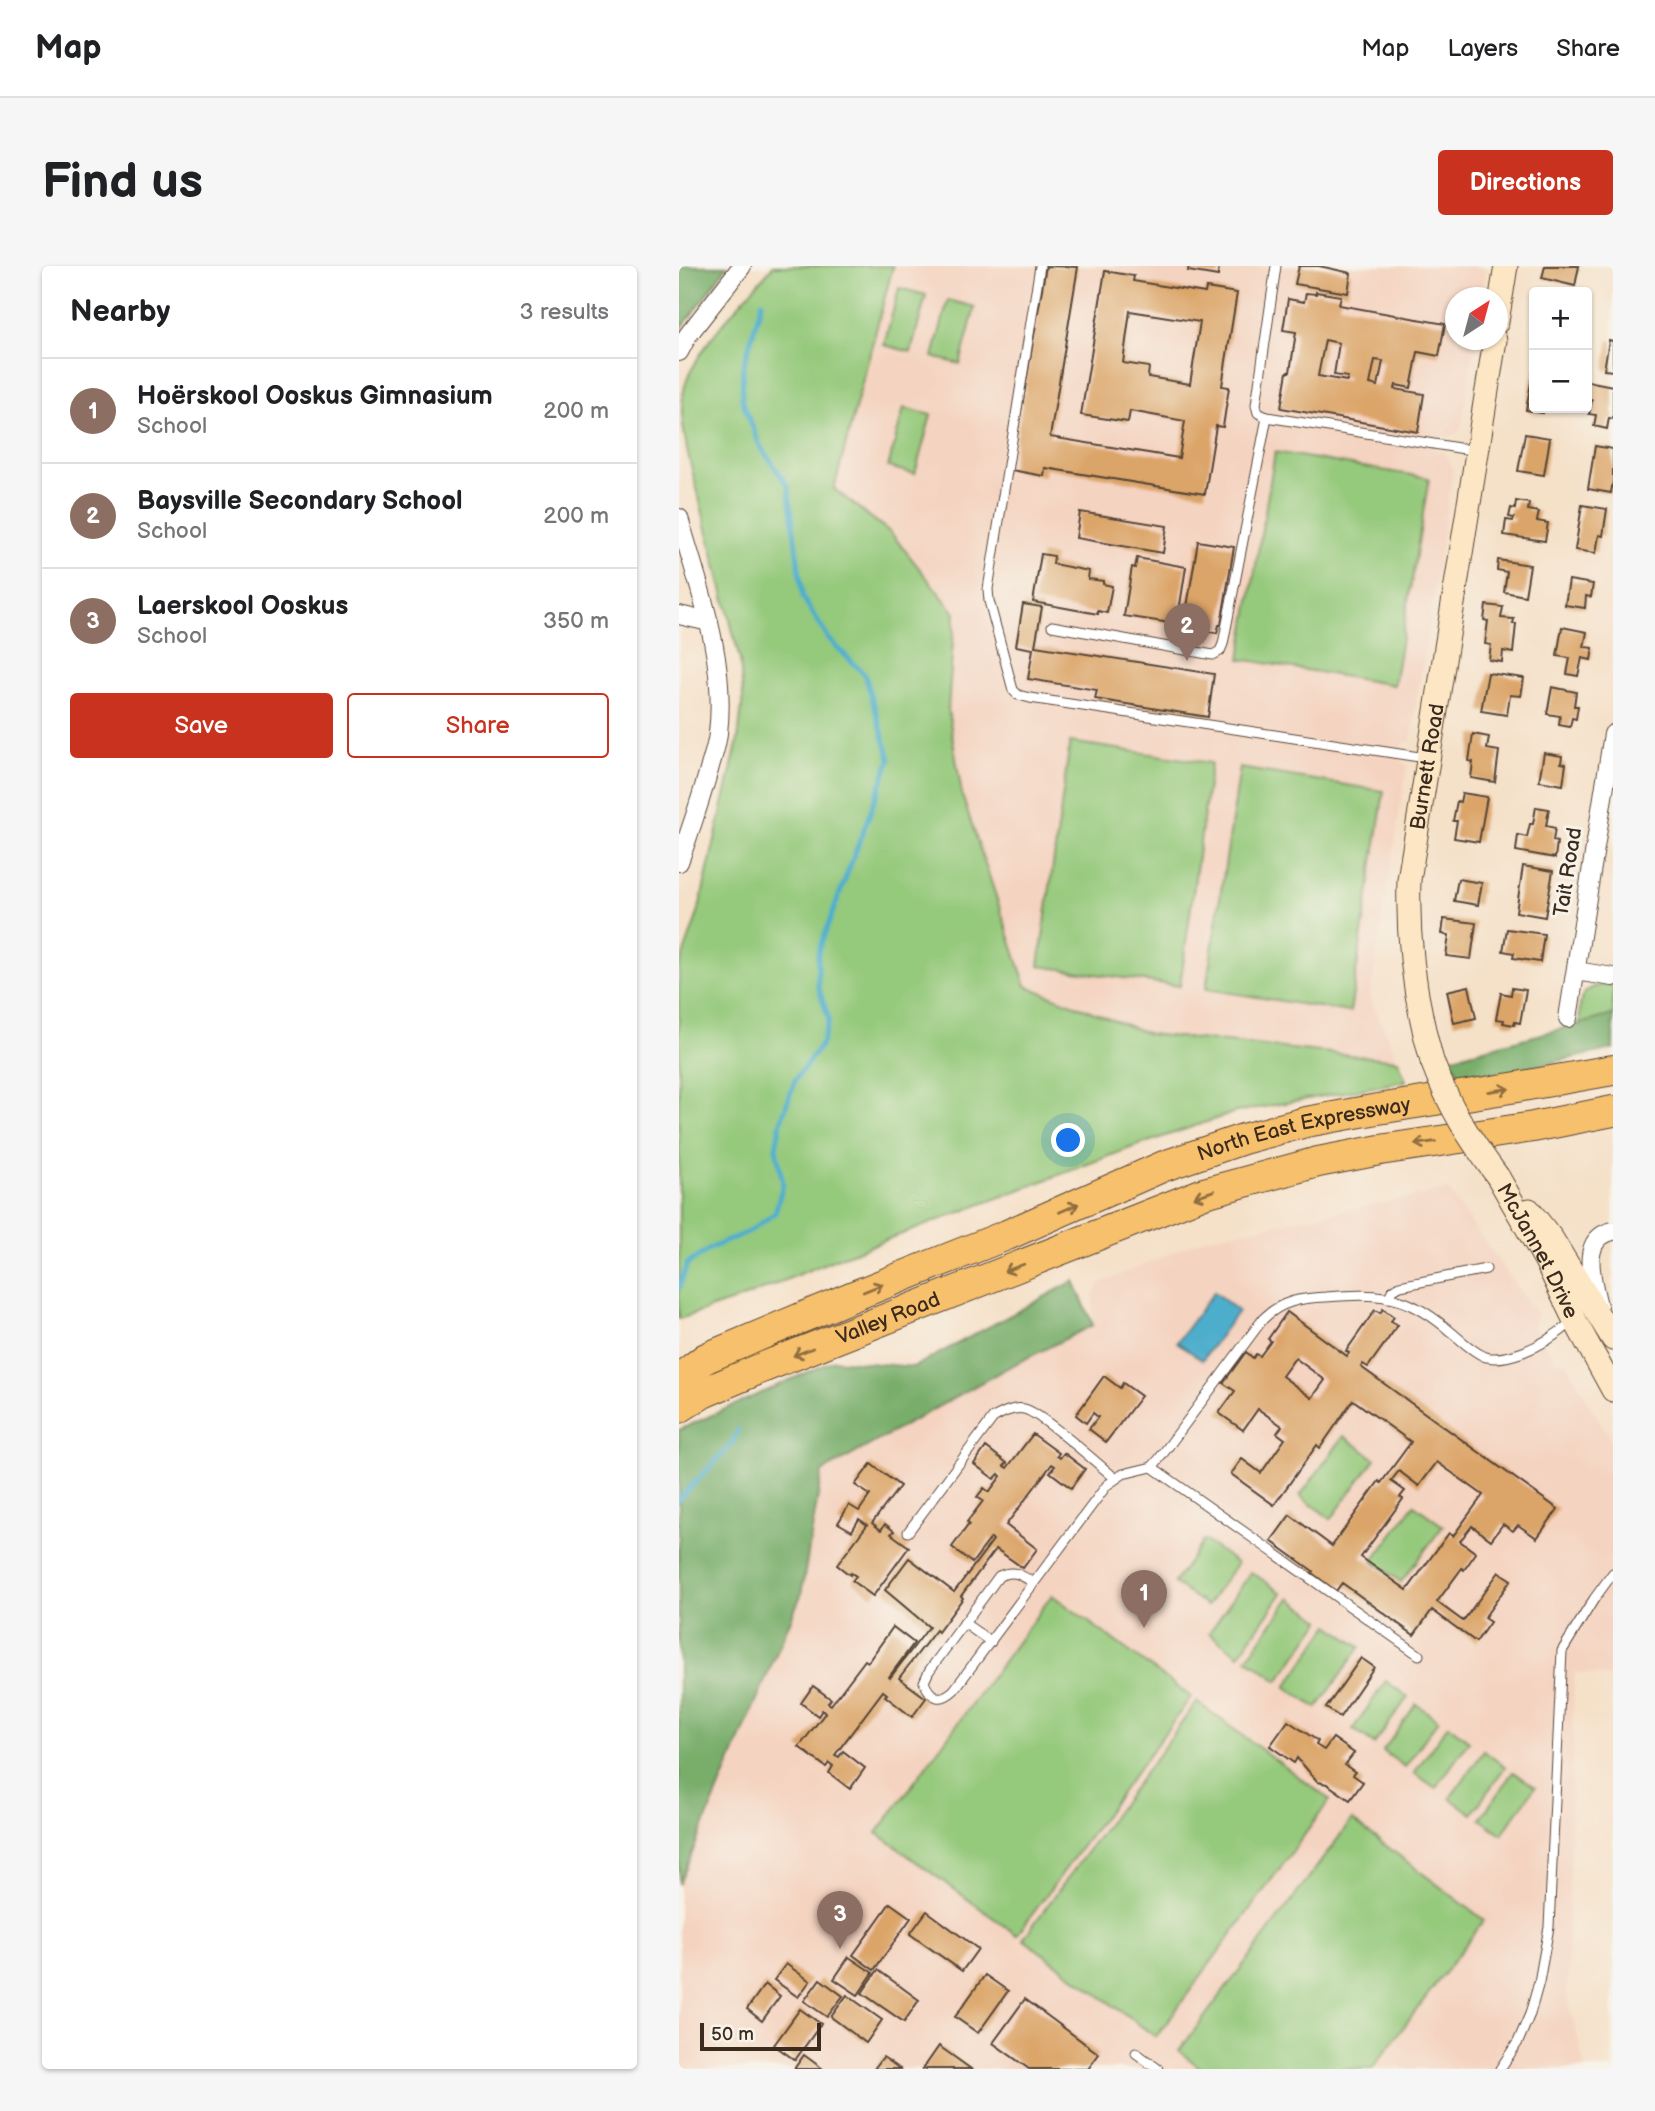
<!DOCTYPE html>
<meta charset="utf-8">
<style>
:root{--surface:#fff;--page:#f6f6f6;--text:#202124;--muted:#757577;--line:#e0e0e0;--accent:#c8321e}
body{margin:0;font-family:"Balsamiq Sans",sans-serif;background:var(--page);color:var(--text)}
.controls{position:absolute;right:21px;top:21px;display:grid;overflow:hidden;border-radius:7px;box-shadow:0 2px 5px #0004}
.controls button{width:63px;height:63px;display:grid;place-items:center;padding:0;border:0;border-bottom:2px solid var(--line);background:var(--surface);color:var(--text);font:35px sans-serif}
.compass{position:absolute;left:766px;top:21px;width:63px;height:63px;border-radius:50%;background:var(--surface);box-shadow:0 2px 5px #0004;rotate:36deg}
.scale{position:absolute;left:21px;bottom:18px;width:121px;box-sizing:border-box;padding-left:7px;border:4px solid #3b2a1e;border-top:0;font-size:19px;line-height:24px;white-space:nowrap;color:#3b2a1e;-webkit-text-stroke:5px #f7f3e8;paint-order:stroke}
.you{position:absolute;left:390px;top:875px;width:24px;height:24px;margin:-18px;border:5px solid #fff;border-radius:50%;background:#1a73e8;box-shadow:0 0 0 10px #1a73e833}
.badge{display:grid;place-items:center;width:46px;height:46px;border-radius:50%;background:var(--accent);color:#fff;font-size:23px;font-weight:700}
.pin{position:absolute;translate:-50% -58px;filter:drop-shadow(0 2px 4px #0008)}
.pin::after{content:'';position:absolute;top:37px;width:24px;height:21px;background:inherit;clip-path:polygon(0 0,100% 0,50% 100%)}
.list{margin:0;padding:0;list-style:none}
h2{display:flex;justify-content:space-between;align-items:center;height:91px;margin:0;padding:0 28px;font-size:30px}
h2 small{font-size:23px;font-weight:400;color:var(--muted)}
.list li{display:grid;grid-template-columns:46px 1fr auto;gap:21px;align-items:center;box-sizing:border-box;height:105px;padding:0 28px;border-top:2px solid var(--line)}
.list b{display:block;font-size:26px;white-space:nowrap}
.list p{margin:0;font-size:23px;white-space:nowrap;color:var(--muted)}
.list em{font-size:23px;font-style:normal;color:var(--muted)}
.actions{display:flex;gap:14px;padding:21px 28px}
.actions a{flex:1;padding:16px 0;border:2px solid var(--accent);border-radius:7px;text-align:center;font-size:24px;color:var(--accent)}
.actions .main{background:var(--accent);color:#fff}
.map{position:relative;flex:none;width:934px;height:1803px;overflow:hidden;border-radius:7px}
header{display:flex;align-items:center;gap:42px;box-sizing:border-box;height:98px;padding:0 35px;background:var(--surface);border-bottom:2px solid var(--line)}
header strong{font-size:33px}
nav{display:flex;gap:38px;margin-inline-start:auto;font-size:24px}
.intro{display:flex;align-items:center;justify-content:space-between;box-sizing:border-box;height:168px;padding:0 42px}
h1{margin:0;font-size:49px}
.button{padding:18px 32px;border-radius:7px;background:var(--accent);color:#fff;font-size:24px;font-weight:700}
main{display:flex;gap:42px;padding:0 42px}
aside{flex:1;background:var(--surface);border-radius:7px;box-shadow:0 2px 5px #0004}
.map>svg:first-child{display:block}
</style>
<header>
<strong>Map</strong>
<nav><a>Map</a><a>Layers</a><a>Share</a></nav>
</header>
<div class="intro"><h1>Find us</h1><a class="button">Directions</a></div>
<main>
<aside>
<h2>Nearby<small>3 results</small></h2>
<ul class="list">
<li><span class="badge" style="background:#8d6e63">1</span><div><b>Hoërskool Ooskus Gimnasium</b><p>School</p></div><em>200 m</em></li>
<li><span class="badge" style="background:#8d6e63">2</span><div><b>Baysville Secondary School</b><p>School</p></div><em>200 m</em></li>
<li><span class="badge" style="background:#8d6e63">3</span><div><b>Laerskool Ooskus</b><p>School</p></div><em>350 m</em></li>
</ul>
<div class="actions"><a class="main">Save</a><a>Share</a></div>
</aside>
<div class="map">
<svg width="934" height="1803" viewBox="0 0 934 1803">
<rect width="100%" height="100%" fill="#f7f3e8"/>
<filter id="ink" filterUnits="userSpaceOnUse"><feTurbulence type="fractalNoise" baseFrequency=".0143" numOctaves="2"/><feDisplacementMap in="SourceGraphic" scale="14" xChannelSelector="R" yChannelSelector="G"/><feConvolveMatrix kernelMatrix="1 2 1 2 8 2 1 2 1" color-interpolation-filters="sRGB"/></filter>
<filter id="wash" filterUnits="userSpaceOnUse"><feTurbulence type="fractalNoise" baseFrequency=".00686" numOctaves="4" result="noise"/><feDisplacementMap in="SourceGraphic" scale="28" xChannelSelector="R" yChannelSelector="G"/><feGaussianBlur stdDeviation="1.57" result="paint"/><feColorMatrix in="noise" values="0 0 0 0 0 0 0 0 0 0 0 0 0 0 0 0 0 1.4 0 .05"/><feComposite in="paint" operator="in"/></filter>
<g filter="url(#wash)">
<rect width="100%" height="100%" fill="#f5e0c8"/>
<g fill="#f4d3c0">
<path d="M214,0H795L807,3L803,31L776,32V74H796L782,164L768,172L759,170L756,184L765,186L774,203L732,475L723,478L722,495L728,500L691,731L719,794L470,768L347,721L283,529L269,444L276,347L155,223Z"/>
<path d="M769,924L858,1049L855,1059L864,1077L876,1093L887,1097L934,1178V1411L895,1406L888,1728L906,1803H0V1618L122,1329L143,1206L330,1101L414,1059V1029L420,1018L527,972Z"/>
</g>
<g fill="#95c97b" stroke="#687a4c" stroke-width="2">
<path d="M94,0H214L155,223L212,267L276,347L269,444L283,529L347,720L470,768L719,794L727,815L557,846L454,881L154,994L66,1031L0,1053V702L19,647L59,474L64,430L61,394L8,184C5,164 0,144 5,124C13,85 68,31 94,0Z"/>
<path d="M220,22L247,29L232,86L205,79Z"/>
<path d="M269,34L296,41L281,98L254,91Z"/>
<path d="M225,142L252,149L236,208L209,201Z"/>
<path d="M596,186L750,212L715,419L561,393Z"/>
<path d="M391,476L532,497L501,720L360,700Z"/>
<path d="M561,502L705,525L671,746L527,723Z"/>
<path d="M928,718L934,719V749L901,758C900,733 900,722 928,718Z"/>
<path d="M665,1170L696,1193L652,1253L621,1230Z"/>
<path d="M735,1239L764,1260L722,1316L694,1295Z"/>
<path d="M525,1274L558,1297L528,1340L495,1317Z"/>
<path d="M572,1306L603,1327L560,1389L530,1367Z"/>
<path d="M373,1329L512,1431L338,1669L198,1567Z"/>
<path d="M611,1332L642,1354L599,1415L568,1393Z"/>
<path d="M650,1359L681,1381L638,1442L607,1421Z"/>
<path d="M707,1415L729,1431L695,1478L674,1463Z"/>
<path d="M518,1436L651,1534L477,1771L344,1673Z"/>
<path d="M737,1438L759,1454L726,1501L704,1485Z"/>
<path d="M769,1459L790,1475L757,1522L735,1507Z"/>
<path d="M805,1485L826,1501L793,1548L771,1532Z"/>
<path d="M834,1506L856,1521L823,1568L801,1553Z"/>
<path d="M673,1554L805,1654L693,1803H523L500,1785Z"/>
</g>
<g fill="#78ad6b" stroke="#5a6c44" stroke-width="2">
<path d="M0,0H48L0,66Z"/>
<path d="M934,749V783L826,807H779L772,792Z"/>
<path d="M395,1015L414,1059L330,1101L143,1206L122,1329L0,1618V1164L155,1094L235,1101Z"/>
</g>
<path fill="#4daecc" stroke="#446c75" stroke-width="2" d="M535,1026L559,1045L523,1094L498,1076Z"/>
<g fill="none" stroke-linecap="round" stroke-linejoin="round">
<g stroke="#4daecc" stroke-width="5">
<path d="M0,1022L8,998L32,982L71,965L96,947L104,918L97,882L102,855L116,814L143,777L150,754L139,720V686L211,493L186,409L150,373L124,332L109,220L81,180L63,134L64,101L83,36"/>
<path d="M0,1233L52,1179L59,1164"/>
</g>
</g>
<g id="blocks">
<g fill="#dba467" fill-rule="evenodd">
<path d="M367,0L399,1L371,171L500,192L506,155L451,145L449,156L402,149L426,5L455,10L454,15L526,27L527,22L558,27L543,120L550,121L544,161L537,160L526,228L366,202L365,210L332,204ZM451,45L521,56L511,118L469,111L470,101L444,97Z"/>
<path d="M510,0H540L539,10L509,5Z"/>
<path d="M620,0H640L672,7L669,27L616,18Z"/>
<path d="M866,0H900L896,20L863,12Z"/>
<path d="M637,26L662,30L660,39L766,58L760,90L739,86L732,122L717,119L716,123L745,128L739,166L602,142L608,106H611L617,66L604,64L609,33L625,36L627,27L637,28ZM646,74L660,77L655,109L669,111L668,115L639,110ZM696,94L704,95L699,120L691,118Z"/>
<path d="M930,74L934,75V105L925,104Z"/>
<path d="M854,106L855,142H865L864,147L847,144Z"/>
<path d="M908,115L934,120V153L930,152L928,163L915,160L917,149L910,148L913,134L908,133Z"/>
<path d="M846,168L871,172L865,209L839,205Z"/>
<path d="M916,180L934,183V215L932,227L909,223Z"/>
<path d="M837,235L850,237L849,244L860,246L858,255L869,257L866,275L825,269L827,254L834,255L835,252L830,251L832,242L836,243Z"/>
<path d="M903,239L928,243L924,270L920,269L917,287L896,284Z"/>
<path d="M401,246L488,260L484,287L397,272Z"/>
<path d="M519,275L555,281L542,359H540L538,367L507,362L508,354L506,353Z"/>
<path d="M362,288L375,290L374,298L410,305L409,313L424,315V318L433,320L428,347L419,345V348L354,336Z"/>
<path d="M458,292L507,301L498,358L445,350L453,301L456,302Z"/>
<path d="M819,294L851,299L846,330L825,326L828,306L818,304Z"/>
<path d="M890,314L914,318L912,331L907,330L906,342L886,339Z"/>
<path d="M344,338L363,341L356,380L535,408L529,451L416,433L418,424L349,413L354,383L337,380Z"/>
<path d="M807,339L824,341L822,352L835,353L834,358H837L834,387L824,385L823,396L810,394L812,379L806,378L809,355L805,354Z"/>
<path d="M883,361L908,366L905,381L914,382L912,394L903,392L899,410L888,408L891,392L878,390Z"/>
<path d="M809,407L845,412L842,430L831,429L828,449L802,445Z"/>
<path d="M873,421L897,426L895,440H899L897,453L893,452L891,461L880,459L881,450L868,448Z"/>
<path d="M794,468L810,471L808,483L820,485L816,516L792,512L794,496L790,495Z"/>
<path d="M865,487L883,490L882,497L887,498L884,519L860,515Z"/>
<path d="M783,527L808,531L800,576L775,572L778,555H774L778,535L781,536Z"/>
<path d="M857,541L870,543L867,560L876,562L874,575L878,576L876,592L837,585L839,569L848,571L851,558H854Z"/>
<path d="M844,600L874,605L866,651L837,646Z"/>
<path d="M779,613L803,617L799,639L775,635Z"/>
<path d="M765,653L797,657L792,693L767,690L770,669L763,668Z"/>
<path d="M828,663L865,668L861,696L834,692L835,687L824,685Z"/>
<path d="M790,720L797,752L775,757L768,725Z"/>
<path d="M833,722L847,724L841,757L836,756L835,759L824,757L825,754L817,753L822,727L832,729Z"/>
<path d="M704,1043L715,1051L712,1055L719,1059L689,1101L684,1098L682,1101L879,1243L858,1272L839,1259L834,1265L824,1258L812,1274L793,1260L781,1275L797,1287L785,1304L783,1302L758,1336L784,1355L820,1306L832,1314L805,1352L811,1356L797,1376L753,1344L735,1369L663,1317L657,1325L633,1307L634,1305L592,1275L611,1249L653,1280L700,1215L702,1217L732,1176L674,1134L641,1182L638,1179L595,1239L552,1208L563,1193L582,1207L606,1173L598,1167L603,1160L579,1143L564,1164L540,1147L556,1125L544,1117L567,1086L574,1092L577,1088L581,1090L592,1075L589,1073L608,1046L668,1090L670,1087L667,1085L696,1044L701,1047ZM616,1092L646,1114L633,1132L603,1110ZM758,1196L804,1229L774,1270L770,1267L728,1324L682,1291L724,1233L721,1231L726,1225L712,1215L720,1205L740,1220Z"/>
<path d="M425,1110L441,1122L444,1117L462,1130L427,1176L410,1163L419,1151L414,1147L407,1157L397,1149Z"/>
<path d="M354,1168L380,1187L378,1190L381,1192L385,1187L406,1203L392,1222L371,1206L376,1200L373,1198L327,1259L358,1283L344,1302L317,1283L282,1330L284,1332L259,1366L257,1364L220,1412L247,1432L233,1451L206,1430L208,1428L204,1425L156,1489L160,1491L164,1485L186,1502L171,1523L150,1507L154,1500L150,1497L147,1501L120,1481L146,1447L143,1444L139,1450L122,1437L134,1420L152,1433L149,1437L152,1439L186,1394L189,1396L214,1361L235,1377L210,1411L211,1412L250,1361L206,1324L230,1292L275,1326L314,1274L312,1272L293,1297L273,1281L290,1258L288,1256L304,1235L298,1231L305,1222L310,1226L322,1210L320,1208L315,1213L295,1198L307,1181L328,1197L325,1200L328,1202Z"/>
<path d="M192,1198L221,1220L193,1257L202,1264L206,1258L215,1265L212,1268L230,1281L194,1330L173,1315L177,1310L172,1307L171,1309L158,1299L188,1259L180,1253L173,1265L159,1257L170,1239L180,1245L191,1229L176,1219Z"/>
<path d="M682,1392L695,1401L661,1451L647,1442Z"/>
<path d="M609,1455L639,1475L637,1479L645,1484L654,1472L675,1487L666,1499L676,1506L674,1509L684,1516L671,1534L648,1518L639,1516L618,1492L615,1497L591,1480Z"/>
<path d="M211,1637L232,1652L195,1704L174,1689Z"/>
<path d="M248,1645L299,1683L283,1705L231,1668Z"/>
<path d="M170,1691L194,1707L179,1729L155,1713Z"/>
<path d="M107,1698L131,1715L119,1731L95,1714Z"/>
<path d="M199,1704L240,1734L225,1756L183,1727Z"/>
<path d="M306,1709L329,1725L299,1767L276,1751Z"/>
<path d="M141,1713L164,1730L148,1751L125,1735Z"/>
<path d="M86,1718L101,1730L83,1755L68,1743Z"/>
<path d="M168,1729L203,1754L187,1777L152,1751Z"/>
<path d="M346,1733L420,1788L409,1803H350L314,1777Z"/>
<path d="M121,1743L142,1758L116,1794L95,1779Z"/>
<path d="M260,1780L292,1803H244Z"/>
<path d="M125,1789L144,1803H115Z"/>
<path d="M204,1791L210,1795L221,1803H195Z"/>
</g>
</g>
</g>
<g filter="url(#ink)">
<use href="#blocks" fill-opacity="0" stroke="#574538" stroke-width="2"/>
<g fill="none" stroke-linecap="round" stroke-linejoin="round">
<defs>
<g id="lane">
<path d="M361,0L309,323L310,335L334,424L339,429L351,432L747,492"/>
<path d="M597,0L577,139L579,147L588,151L798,185"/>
<path d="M373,360L534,389L541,385L544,378L588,151"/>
<path d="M709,1032L713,1025L721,1020L807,1003"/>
<path d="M473,1201L740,1389"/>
<path d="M229,1266L314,1152C323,1147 334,1141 345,1143C361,1146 420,1199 436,1212"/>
<path d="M355,1317C342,1309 335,1303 320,1310L250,1405L245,1416C252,1433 262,1436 275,1424L428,1219L444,1208L473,1201L480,1193L584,1053C602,1035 622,1032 647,1031C672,1029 698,1027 722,1035C741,1041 757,1053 772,1066C782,1074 795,1087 807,1091C819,1094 833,1090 844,1086C863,1079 879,1068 894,1055"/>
<path d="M285,1357L312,1376"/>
<path d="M457,1787L479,1803"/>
<path d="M821,1803L839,1776L851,1748L860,1716L870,1661L883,1385L915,1333L934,1307"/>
</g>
<g id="street">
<path d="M0,86L9,69L63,0"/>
<path d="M0,252C20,322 48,394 39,467C38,480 33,492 30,504C21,535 11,566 0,596"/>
<path d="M0,349L30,356"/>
<path d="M897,705L934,711"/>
<path d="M889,752L934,468"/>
<path d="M919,1040C914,1016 899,973 934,965"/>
</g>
<g id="secondary">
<path d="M818,56L827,0"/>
<path id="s1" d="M753,795C736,735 728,676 730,614L816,74"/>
<path id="s2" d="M819,911L867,995L895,1053L934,1124"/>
<path d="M850,944L873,973L934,1073"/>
</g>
<g id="highway">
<path id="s3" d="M0,1113L27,1092L172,1031L328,969L485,900L564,873L627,856L693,844L838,821L934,804"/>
<path id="s4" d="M0,1142L24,1127L85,1101L525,927L639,896L701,884L854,861L934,845"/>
</g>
</defs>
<use href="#lane" stroke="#574538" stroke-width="11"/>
<use href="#street" stroke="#574538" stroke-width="20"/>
<use href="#secondary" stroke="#574538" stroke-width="25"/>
<use href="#highway" stroke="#574538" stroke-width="32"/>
<use href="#lane" stroke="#fff" stroke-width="9"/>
<use href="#street" stroke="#fff" stroke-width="18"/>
<use href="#secondary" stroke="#fce6c4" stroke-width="23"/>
<use href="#highway" stroke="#f7c06c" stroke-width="30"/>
<defs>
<path id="secondary-bridge" d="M753,795C770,841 790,872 819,911"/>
</defs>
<use href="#secondary-bridge" stroke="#574538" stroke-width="25" stroke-linecap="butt"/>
<use href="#secondary-bridge" stroke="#fce6c4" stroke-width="23"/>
</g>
<defs><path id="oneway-shaft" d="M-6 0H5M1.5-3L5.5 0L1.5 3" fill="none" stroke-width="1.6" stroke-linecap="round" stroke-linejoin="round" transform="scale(1.75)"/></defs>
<g stroke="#906e41">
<use href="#oneway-shaft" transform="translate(820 824) rotate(-9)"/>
<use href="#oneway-shaft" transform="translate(746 877) rotate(172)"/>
<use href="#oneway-shaft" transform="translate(525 928) rotate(161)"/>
<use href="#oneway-shaft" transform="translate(390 942) rotate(-24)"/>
<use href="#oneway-shaft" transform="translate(335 1002) rotate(159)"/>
<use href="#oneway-shaft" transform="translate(194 1022) rotate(-22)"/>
<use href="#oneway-shaft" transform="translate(124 1086) rotate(158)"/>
</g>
</g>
<g text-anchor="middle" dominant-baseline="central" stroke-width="6" stroke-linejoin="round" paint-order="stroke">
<g font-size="21" fill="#3b2a1e" stroke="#f7f3e8">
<text stroke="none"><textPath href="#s1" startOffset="298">Burnett Road</textPath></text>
<text transform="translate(889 606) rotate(-81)">Tait Road</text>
<text stroke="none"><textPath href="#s3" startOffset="676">North East Expressway</textPath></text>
<text stroke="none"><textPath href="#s2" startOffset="84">McJannet Drive</textPath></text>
<text stroke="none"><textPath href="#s4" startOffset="228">Valley Road</textPath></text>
</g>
</g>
</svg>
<div class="controls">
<button>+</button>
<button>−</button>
</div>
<svg class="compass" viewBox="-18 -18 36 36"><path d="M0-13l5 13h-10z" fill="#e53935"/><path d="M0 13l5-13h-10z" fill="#757577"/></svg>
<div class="scale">50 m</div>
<div class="you"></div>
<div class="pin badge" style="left:465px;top:1362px;background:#8d6e63">1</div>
<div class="pin badge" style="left:508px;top:395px;background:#8d6e63">2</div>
<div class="pin badge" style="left:161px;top:1683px;background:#8d6e63">3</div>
</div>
</main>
